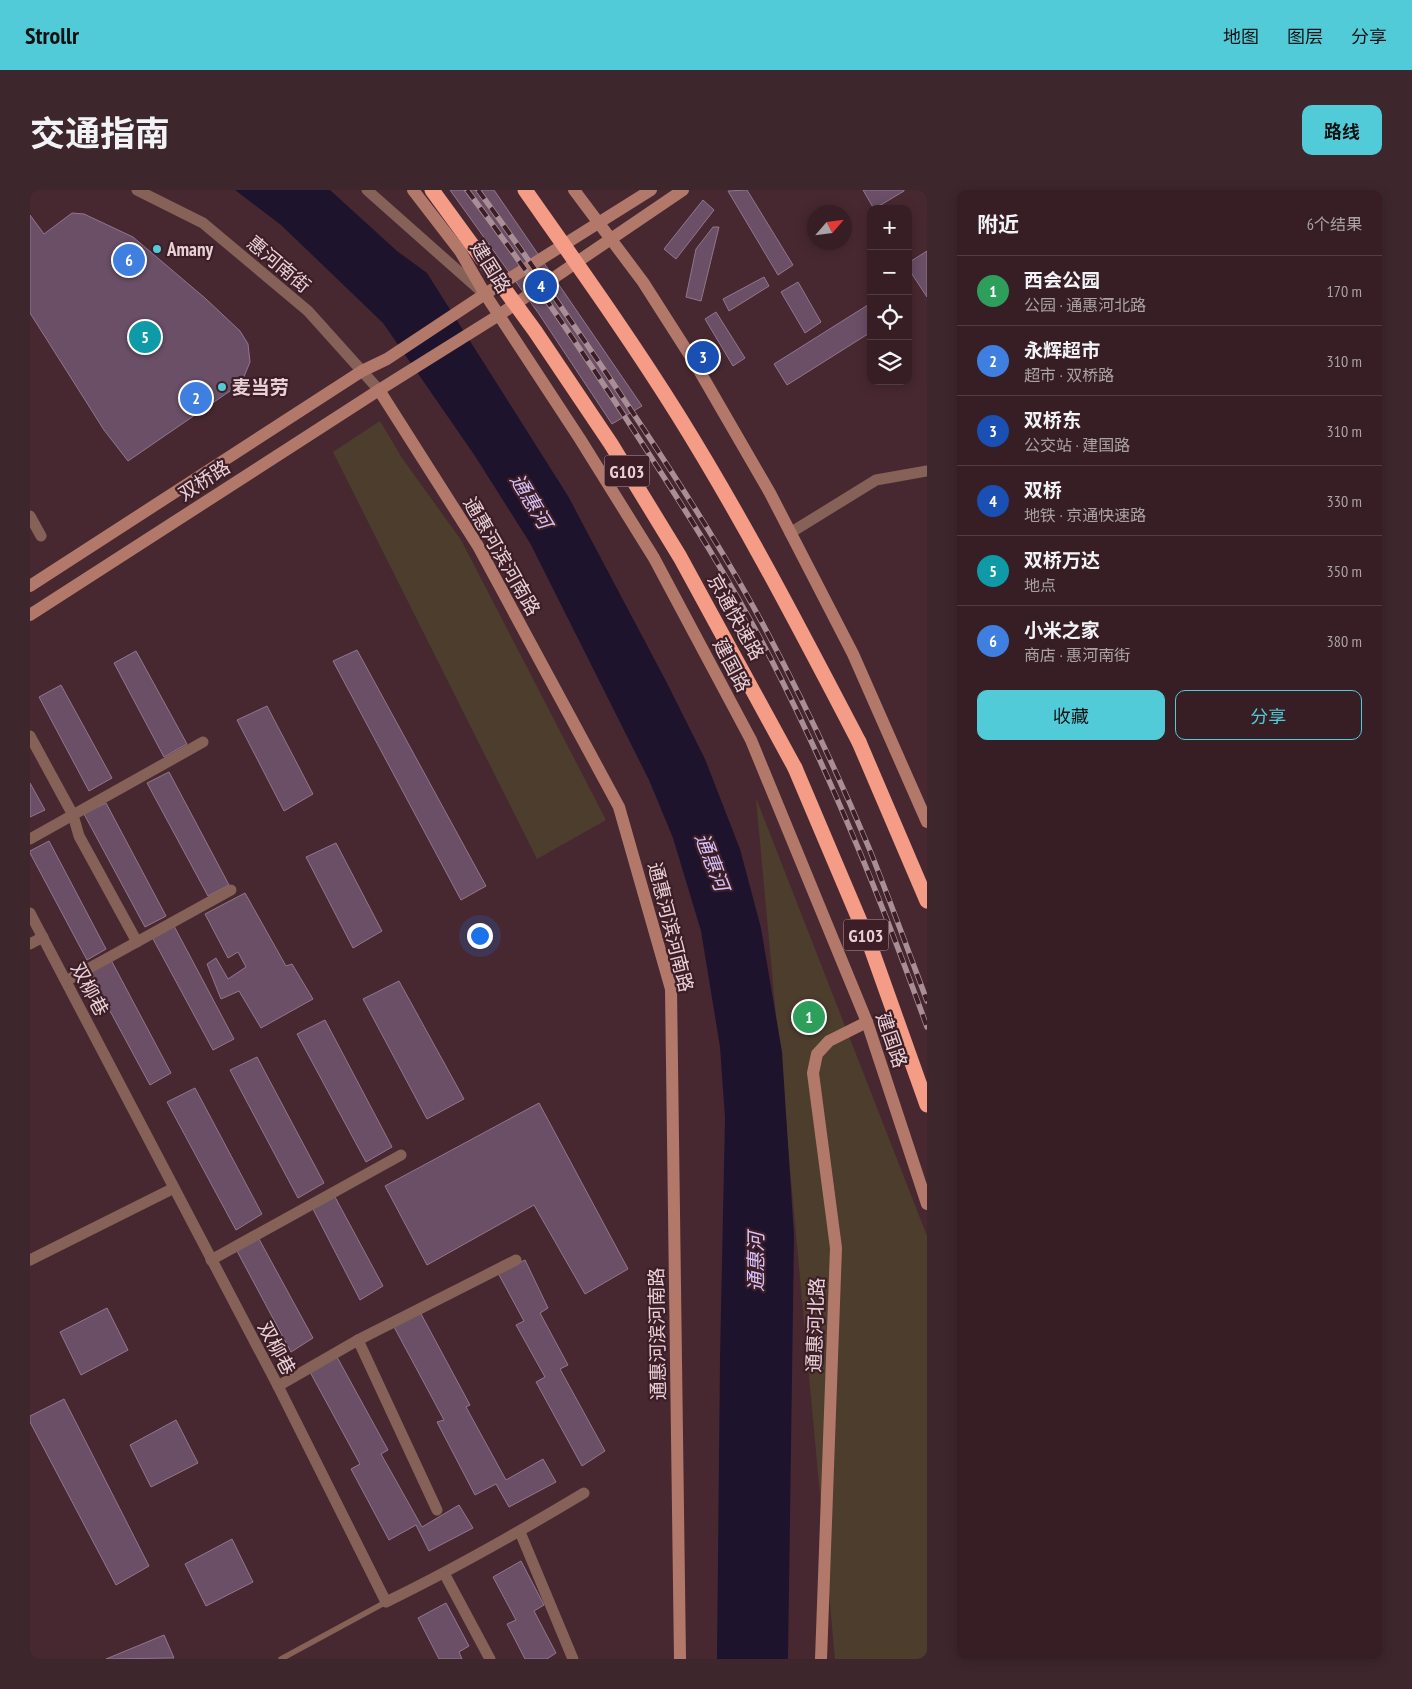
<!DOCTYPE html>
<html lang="zh">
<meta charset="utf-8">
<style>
:root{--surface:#361e24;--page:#3d272c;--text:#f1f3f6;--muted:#aaa2a6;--line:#503c41;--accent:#52cbd9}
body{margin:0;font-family:"PT Sans Narrow","Noto Sans SC",sans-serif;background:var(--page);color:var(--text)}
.controls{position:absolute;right:15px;top:15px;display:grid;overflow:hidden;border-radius:10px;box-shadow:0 2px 12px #0003}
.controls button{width:45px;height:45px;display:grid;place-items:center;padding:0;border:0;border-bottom:1px solid var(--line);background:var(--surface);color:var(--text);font:25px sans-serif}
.compass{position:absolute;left:777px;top:15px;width:45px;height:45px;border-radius:50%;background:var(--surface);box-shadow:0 2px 12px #0003;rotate:62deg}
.you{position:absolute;left:449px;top:745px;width:18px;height:18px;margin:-12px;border:4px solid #fff;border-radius:50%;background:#1a73e8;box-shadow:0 0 0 8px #1a73e833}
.badge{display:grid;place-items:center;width:32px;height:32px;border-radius:50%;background:var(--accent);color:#fff;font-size:16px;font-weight:700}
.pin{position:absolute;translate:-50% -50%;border:2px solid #fff;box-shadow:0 1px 5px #0006}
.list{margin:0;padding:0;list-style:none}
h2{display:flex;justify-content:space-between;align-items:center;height:65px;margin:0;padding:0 20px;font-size:21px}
h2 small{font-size:16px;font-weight:400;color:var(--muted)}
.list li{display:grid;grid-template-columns:32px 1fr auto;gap:15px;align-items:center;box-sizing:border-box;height:70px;padding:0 20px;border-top:1px solid var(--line)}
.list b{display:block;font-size:19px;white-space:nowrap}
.list p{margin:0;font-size:16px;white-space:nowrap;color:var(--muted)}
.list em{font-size:16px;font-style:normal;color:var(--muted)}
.actions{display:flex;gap:10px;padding:15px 20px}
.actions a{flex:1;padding:11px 0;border:1px solid var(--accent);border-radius:10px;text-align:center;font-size:18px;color:var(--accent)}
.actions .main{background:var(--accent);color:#111}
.icon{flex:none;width:28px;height:28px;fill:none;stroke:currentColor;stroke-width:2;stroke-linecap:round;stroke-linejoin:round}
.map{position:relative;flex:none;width:897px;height:1469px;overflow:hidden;border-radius:10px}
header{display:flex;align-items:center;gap:30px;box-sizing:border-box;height:70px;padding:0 25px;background:var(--accent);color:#111}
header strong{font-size:24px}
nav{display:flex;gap:28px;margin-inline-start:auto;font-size:18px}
.intro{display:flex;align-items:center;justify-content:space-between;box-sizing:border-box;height:120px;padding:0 30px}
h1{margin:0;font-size:35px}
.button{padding:12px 22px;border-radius:10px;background:var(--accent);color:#111;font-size:18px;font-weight:700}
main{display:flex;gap:30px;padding:0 30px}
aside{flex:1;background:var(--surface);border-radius:10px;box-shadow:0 2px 12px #0003}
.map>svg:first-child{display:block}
</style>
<header>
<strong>Strollr</strong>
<nav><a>地图</a><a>图层</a><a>分享</a></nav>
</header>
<div class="intro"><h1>交通指南</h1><a class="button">路线</a></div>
<main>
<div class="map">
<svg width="897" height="1469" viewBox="0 0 897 1469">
<rect width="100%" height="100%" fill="#482830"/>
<g fill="#4d3d2d">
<path d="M350,231L372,268L431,350L576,630L507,669L303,262Z"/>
<path d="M726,608L897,1046V1469H805Z"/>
</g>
<path fill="#1d132d" d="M205,0H300L367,61L397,83L538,306L637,493L675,569L710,659L731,738L752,862L764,1046L758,1469H687L690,1168L695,928L690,857L671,741L643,648L619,590L500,353L445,266L353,133L251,35Z"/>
<g fill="#6a4f66" stroke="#92768d">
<path d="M420,0H464L612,216L582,234L509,124Z"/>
<path d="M717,0L763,75L748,85L698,1Z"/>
<path d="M833,0H874V1L844,19Z"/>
<path d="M673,10L684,20L646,69L634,59Z"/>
<path d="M42,23L54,24L103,47L176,109L210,141L218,154L220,172L213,189L200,201L98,271L74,240L0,123V25L14,44Z"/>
<path d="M683,37H689L671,111L656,107L666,59Z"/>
<path d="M897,61V107L878,78V73Z"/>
<path d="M734,87L739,96L699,121L693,109Z"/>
<path d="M768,92L791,132L775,143L751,102Z"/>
<path d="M841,113V142L757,195L744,174Z"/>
<path d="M686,122L715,168L703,176L675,129Z"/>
<path d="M327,460L456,696L431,710L303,471Z"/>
<path d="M106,461L157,554L134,567L84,473Z"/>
<path d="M31,495L82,588L59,601L9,507Z"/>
<path d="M237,516L283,604L254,621L207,530Z"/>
<path d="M139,582L199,695L178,706L117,593Z"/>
<path d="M0,593L15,620L0,627Z"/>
<path d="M76,613L136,726L115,737L54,624Z"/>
<path d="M19,651L76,759L57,770L0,663V661Z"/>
<path d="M306,653L352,741L323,758L276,667Z"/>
<path d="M215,703L256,776L262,774L283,809L231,838L209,801L191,809L177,774L186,768L198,789L216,777L208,762L198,768L175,724Z"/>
<path d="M144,736L204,849L183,860L122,747Z"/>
<path d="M81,770L141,883L120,895L59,782Z"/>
<path d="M369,791L434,909L397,929L333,809Z"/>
<path d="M295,830L362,957L336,972L267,844Z"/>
<path d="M227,867L294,993L268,1008L200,880Z"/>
<path d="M165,898L232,1024L206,1040L137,912Z"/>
<path d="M509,913L598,1079L555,1104L504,1015L397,1075L355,996Z"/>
<path d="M305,1007L353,1096L330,1110L283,1019Z"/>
<path d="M229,1049L283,1148L261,1162L207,1061Z"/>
<path d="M495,1070L518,1118L510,1123L538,1175L530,1179L575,1261L552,1276L506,1192L515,1187L486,1135L494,1131L468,1083Z"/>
<path d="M77,1118L98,1160L51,1185L30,1142Z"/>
<path d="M390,1122L440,1215L436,1217L476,1290L513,1269L526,1292L479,1317L466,1294L445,1305L407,1232L414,1230L363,1135Z"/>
<path d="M307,1167L358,1260L351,1264L392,1337L429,1315L443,1338L399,1361L386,1335L359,1350L321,1279L330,1274L280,1182Z"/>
<path d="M34,1209L119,1376L86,1395L0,1232V1226Z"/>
<path d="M146,1230L168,1273L121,1297L100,1255Z"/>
<path d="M202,1349L223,1392L176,1416L155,1374Z"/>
<path d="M491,1371L514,1415L504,1421L526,1463L517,1469H495L477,1434L486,1430L463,1387Z"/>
<path d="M416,1413L439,1456L429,1462L432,1469H409L388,1428Z"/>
<path d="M134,1445L144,1468L76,1469Z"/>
</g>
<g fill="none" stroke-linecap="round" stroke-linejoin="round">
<path stroke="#856157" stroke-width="5.5" d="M251,1469L356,1412"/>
<g stroke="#856157" stroke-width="11">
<path d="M107,0L173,33L278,121L349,200"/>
<path d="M337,0L452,102"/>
<path d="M0,326L11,346"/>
<path d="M760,343L846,290L897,281"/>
<path d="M0,546L43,625L49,646L107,752"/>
<path d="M0,649L173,552"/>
<path d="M0,723L248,1196L356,1412C424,1379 489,1342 554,1303"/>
<path d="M0,754L13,747"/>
<path d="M36,791L201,700"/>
<path d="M0,1070L144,998"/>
<path d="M181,1070L371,965"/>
<path d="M328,1150L486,1070"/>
<path d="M248,1196L328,1150L407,1320"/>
<path d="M490,1342L543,1469"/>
<path d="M414,1383L460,1469"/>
</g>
<g stroke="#b2796b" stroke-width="12">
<path d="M383,0L430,61L455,104L550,249L624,368L721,550L837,832L897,1014"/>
<path d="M544,0L613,92L666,175L740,303L823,464L897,632"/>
<path d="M349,200L448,356L589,617L641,799L650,1469"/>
<path d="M0,396L332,181L357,169L455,104L621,0"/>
<path d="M0,425L349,200L469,125L653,0"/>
<path d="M791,1469L806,1058L783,883L787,864L799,851L837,832"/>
</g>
<g stroke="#f49c86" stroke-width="15">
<path d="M829,552L897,711"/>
<path d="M765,578L840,755L897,915"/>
</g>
<defs>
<g id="rail">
<path d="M437,0C498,81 555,165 610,250C656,321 702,393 741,469C802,588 852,711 897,837"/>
<path d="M448,0C505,78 560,158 613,238C657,305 700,372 737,442C774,512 808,584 839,658C859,708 878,760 897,811"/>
</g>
</defs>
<use href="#rail" stroke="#a98f95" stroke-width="5.5"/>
<use href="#rail" stroke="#3d1e26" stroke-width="4" stroke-dasharray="11" stroke-linecap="butt"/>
<g stroke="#f49c86" stroke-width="15">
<path d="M402,0L505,141L581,254L650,367L765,578"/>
<path d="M495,0C547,74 600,148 648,225C714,331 771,441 829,552"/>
</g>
</g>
<g fill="#52cbd9" stroke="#3d1e26" stroke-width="2">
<circle cx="127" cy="59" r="5"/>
<circle cx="192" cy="197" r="5"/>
</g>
<g text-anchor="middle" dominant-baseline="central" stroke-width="4.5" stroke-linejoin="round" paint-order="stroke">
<g fill="#3d1e26" stroke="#b59ca2" stroke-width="1">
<rect x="574.5" y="265.5" width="45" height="31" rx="4"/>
<rect x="813.5" y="729.5" width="45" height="31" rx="4"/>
</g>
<g font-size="18" font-weight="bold" fill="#e8d2d7">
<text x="597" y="281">G103</text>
<text x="836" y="745">G103</text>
</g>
<g font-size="19" font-weight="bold" fill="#e8d2d7" stroke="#3d1e26" text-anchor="start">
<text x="137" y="59">Amany</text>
<text x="202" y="197">麦当劳</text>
</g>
<g font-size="19" fill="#e8d2d7" stroke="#3d1e26">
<text transform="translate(249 74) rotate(40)">惠河南街</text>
<text transform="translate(461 77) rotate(58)">建国路</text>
<text transform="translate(174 290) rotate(-33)">双桥路</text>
<text transform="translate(472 366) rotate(60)">通惠河滨河南路</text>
<text transform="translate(706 427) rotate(61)">京通快速路</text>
<text transform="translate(702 475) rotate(62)">建国路</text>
<text transform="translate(641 737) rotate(76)">通惠河滨河南路</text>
<text transform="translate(60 799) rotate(62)">双柳巷</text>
<text transform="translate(862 850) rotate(71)">建国路</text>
<text transform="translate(785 1135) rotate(-88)">通惠河北路</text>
<text transform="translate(627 1144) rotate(-91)">通惠河滨河南路</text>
<text transform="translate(247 1158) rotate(62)">双柳巷</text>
</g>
<g font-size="20" font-style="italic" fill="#d6c2fb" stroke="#3d1e26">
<text transform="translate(501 311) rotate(59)">通惠河</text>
<text transform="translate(682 672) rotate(69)">通惠河</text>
<text transform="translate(726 1072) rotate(-90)">通惠河</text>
</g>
</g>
</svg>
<div class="controls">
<button>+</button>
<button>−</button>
<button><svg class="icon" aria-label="locate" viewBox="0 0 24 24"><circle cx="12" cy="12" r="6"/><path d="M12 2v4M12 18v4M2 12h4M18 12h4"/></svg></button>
<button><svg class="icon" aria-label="layers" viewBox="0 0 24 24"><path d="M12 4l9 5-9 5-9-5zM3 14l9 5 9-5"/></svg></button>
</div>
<svg class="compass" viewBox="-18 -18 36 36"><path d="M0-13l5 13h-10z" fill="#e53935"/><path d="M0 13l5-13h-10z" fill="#aaa2a6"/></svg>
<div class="you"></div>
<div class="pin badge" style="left:779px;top:827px;background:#2e9e5b">1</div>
<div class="pin badge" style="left:166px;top:208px;background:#3f7fe0">2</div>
<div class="pin badge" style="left:673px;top:167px;background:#1a4fb4">3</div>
<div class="pin badge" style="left:511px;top:96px;background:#1a4fb4">4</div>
<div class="pin badge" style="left:115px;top:147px;background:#0f9aa8">5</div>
<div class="pin badge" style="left:99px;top:70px;background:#3f7fe0">6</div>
</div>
<aside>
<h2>附近<small>6个结果</small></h2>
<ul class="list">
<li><span class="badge" style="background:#2e9e5b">1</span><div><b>西会公园</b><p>公园 · 通惠河北路</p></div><em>170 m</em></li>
<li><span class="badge" style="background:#3f7fe0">2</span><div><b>永辉超市</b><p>超市 · 双桥路</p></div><em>310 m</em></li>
<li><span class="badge" style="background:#1a4fb4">3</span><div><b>双桥东</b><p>公交站 · 建国路</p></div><em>310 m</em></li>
<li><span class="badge" style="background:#1a4fb4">4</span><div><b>双桥</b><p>地铁 · 京通快速路</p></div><em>330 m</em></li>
<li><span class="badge" style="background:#0f9aa8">5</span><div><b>双桥万达</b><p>地点</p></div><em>350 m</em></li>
<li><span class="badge" style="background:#3f7fe0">6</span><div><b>小米之家</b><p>商店 · 惠河南街</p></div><em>380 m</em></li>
</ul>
<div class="actions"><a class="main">收藏</a><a>分享</a></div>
</aside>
</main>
